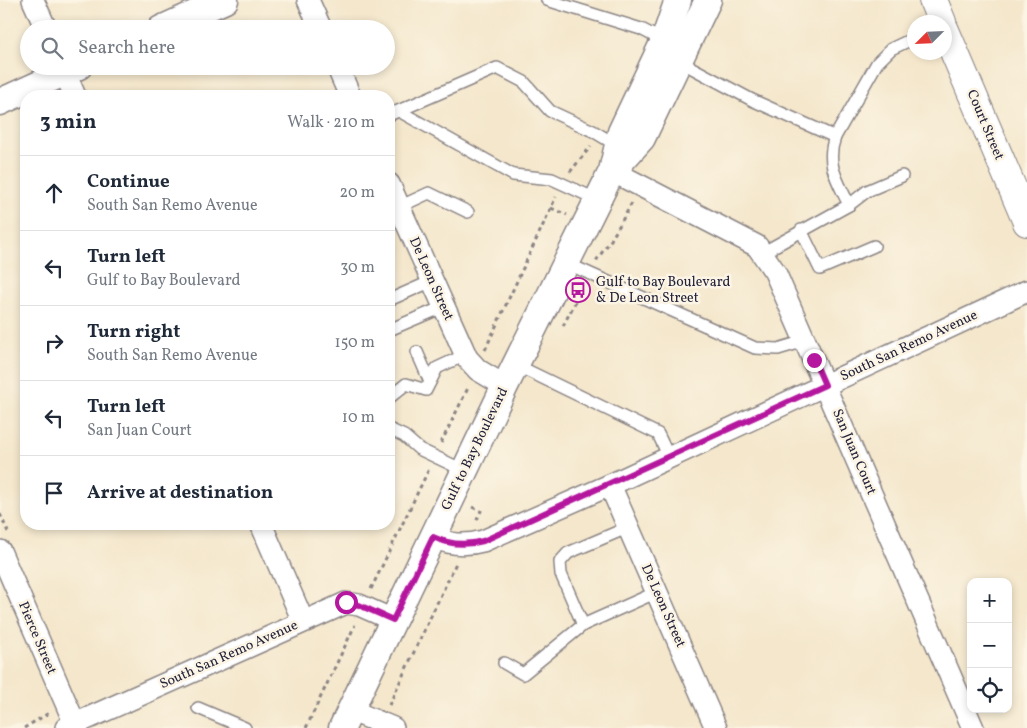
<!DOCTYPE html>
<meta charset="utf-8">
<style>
:root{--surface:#fff;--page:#f2f2f3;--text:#1f2937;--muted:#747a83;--line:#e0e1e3}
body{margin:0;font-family:Vollkorn,serif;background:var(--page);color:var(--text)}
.controls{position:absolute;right:15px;bottom:15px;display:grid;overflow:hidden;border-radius:10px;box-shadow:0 2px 8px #0003}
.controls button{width:45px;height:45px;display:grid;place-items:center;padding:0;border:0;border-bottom:1px solid var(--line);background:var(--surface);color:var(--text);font:25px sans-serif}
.compass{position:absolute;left:907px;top:15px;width:45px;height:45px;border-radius:50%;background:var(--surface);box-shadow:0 2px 8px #0003;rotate:246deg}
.stop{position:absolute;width:15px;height:15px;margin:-11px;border:4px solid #b5179e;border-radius:50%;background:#fff}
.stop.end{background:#b5179e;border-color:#fff;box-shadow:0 1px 5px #0008}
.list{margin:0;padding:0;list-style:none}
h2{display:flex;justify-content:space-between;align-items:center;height:65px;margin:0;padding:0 20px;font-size:21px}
h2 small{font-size:16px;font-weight:400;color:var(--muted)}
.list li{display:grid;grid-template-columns:32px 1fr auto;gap:15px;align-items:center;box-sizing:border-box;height:75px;padding:0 20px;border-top:1px solid var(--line)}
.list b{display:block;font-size:19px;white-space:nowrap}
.list p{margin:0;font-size:16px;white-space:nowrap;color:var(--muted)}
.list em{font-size:16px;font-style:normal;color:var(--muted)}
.icon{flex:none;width:28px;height:28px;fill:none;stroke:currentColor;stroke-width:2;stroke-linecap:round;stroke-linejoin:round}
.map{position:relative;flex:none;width:1027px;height:728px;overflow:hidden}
.search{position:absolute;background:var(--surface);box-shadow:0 2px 8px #0003;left:20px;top:20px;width:375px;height:55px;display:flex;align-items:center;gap:12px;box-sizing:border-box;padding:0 18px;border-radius:28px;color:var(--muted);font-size:19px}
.panel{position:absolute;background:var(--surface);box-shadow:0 2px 8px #0003;left:20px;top:90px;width:375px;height:440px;border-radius:20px}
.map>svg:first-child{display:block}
</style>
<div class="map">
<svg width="1027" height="728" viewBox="0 0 1027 728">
<rect width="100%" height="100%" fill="#fcf5e5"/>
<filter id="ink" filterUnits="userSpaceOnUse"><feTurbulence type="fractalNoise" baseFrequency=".02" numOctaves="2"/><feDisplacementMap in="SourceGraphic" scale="10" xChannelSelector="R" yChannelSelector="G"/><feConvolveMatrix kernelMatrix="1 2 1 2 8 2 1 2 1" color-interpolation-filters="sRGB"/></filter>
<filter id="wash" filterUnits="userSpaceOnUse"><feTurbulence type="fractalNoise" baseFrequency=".0096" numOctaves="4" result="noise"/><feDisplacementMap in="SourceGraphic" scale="20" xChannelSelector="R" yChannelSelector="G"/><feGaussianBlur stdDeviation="1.12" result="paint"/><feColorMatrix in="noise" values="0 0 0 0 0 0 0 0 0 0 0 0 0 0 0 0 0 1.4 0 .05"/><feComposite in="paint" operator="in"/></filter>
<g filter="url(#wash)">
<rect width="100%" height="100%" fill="#f4e7cc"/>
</g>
<g filter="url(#ink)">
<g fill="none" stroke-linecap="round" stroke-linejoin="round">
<defs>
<g id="service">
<path d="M547,0L641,29L664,41"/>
<path d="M679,61L752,100L835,137L877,63L891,49L914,38"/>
<path d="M399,111L513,175L552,179L598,200"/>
<path d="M389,115L497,68L524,82L550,111L593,131L618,146"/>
<path d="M849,205L867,191L902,176"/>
<path d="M399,207L429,193L468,212"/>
<path d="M801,230L820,269L874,246"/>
<path d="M762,253L849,205C838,181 825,164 835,137"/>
<path d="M566,263L755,348L778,349L805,341"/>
<path d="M389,300L432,281"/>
<path d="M389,330L443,307"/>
<path d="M417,352L430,382"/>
<path d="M516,365L658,434L669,457"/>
<path d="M389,398L406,384L426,390L437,368L465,355"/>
<path d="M389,429L404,436L419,449L465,471"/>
<path d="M629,527L568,553L560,562L561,574L583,625L657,592"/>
<path d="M504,663L523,674L583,625"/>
<path d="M198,708L245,728"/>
</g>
<g id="minor">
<path d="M33,0L46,29"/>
<path d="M308,0L321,29"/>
<path d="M62,66L75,96"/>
<path d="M337,66L350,96"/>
<path d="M612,171L757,246L775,272L973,728"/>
<path d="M389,184L467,358L478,370L505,386"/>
<path d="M610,485L716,728"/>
<path d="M261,524L303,621"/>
<path d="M433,537C450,545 465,546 483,541L610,485L1027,291"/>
<path d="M0,551L75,724"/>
<path d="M350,710L393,728"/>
<path d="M66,728L346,603L359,605L393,620"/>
</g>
<g id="tertiary">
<path d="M161,29L225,0"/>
<path d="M0,102L79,66"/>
<path d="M614,169L642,138L708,0"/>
<path d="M342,728L505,386L612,171L621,132L664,41L678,0"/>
</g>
<g id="primary">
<path d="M933,0L942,22"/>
<path d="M944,28L1027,222"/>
</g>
</defs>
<use href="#service" stroke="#8b8484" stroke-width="14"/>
<use href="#minor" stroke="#8b8484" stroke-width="24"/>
<use href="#tertiary" stroke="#8b8484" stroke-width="29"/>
<use href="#primary" stroke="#8b8484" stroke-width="30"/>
<g stroke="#8b8484" stroke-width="3" stroke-dasharray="4 4" stroke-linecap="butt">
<path d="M570,172L591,146"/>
<path d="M551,208L567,215"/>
<path d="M596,261L611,240L632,203"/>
<path d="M563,326L583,287"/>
<path d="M485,350L556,197"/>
<path d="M441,443L468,388"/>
<path d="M472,507L481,511L476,522"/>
<path d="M0,514L8,532"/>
<path d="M371,589L429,469"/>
<path d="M389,705L456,563"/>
<path d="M24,728L49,713"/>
<path d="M306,728L355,625"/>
</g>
<use href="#service" stroke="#fff" stroke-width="11"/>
<use href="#minor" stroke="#fff" stroke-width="21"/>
<use href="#tertiary" stroke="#fff" stroke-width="26"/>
<use href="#primary" stroke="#fff" stroke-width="28"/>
</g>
</g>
<g fill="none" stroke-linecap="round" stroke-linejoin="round" filter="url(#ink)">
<path stroke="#b5179e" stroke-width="6" d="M346,602L359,605L393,620L433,537C450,545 465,546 483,541L825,385L814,360"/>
</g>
<defs>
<symbol id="bus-ring" viewBox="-11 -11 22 22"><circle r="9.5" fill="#fcf5e5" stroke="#b5179e" stroke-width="1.5"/><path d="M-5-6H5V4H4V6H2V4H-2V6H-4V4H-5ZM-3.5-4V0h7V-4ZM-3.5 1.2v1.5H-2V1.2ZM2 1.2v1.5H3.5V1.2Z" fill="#b5179e"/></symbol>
</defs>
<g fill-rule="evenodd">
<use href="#bus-ring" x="564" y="276" width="28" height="28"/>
</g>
<g text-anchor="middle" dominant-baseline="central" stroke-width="5" stroke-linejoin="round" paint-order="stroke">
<g font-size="14" fill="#22223b" stroke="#fcf5e5">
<text transform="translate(985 125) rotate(67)">Court Street</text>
<text transform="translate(431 279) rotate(66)">De Leon Street</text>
<text transform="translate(909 346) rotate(-25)">South San Remo Avenue</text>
<text transform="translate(475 449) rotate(-64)">Gulf to Bay Boulevard</text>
<text transform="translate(854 452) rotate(67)">San Juan Court</text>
<text transform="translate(663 606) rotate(66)">De Leon Street</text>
<text transform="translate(37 638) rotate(67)">Pierce Street</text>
<text transform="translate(229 655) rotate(-24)">South San Remo Avenue</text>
</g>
<g font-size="14" fill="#22223b" stroke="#fcf5e5" text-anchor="start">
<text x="596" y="282">Gulf to Bay Boulevard<tspan x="596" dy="16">&amp; De Leon Street</tspan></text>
</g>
</g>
</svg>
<div class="controls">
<button>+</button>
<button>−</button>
<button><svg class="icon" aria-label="locate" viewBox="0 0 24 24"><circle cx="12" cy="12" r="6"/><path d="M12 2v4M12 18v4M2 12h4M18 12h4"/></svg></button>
</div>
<svg class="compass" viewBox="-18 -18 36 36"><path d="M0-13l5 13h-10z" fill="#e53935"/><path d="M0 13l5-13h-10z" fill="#747a83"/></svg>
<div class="stop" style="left:346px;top:602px"></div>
<div class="stop end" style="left:814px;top:360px"></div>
<div class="search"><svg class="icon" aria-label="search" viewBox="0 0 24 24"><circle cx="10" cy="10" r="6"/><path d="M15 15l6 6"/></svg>Search here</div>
<section class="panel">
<h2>3 min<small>Walk · 210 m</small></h2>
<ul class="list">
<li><svg class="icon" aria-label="ahead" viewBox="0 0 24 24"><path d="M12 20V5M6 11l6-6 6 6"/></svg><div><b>Continue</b><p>South San Remo Avenue</p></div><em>20 m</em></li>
<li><svg class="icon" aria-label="left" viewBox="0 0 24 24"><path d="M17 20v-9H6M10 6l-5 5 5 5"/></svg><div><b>Turn left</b><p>Gulf to Bay Boulevard</p></div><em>30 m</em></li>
<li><svg class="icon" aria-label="right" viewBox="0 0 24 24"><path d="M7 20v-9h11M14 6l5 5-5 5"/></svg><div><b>Turn right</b><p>South San Remo Avenue</p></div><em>150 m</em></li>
<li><svg class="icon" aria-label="left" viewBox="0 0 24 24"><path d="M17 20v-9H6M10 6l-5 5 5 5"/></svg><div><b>Turn left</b><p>San Juan Court</p></div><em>10 m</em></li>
<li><svg class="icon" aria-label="arrive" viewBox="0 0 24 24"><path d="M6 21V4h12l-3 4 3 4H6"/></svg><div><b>Arrive at destination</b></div></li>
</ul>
</section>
</div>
